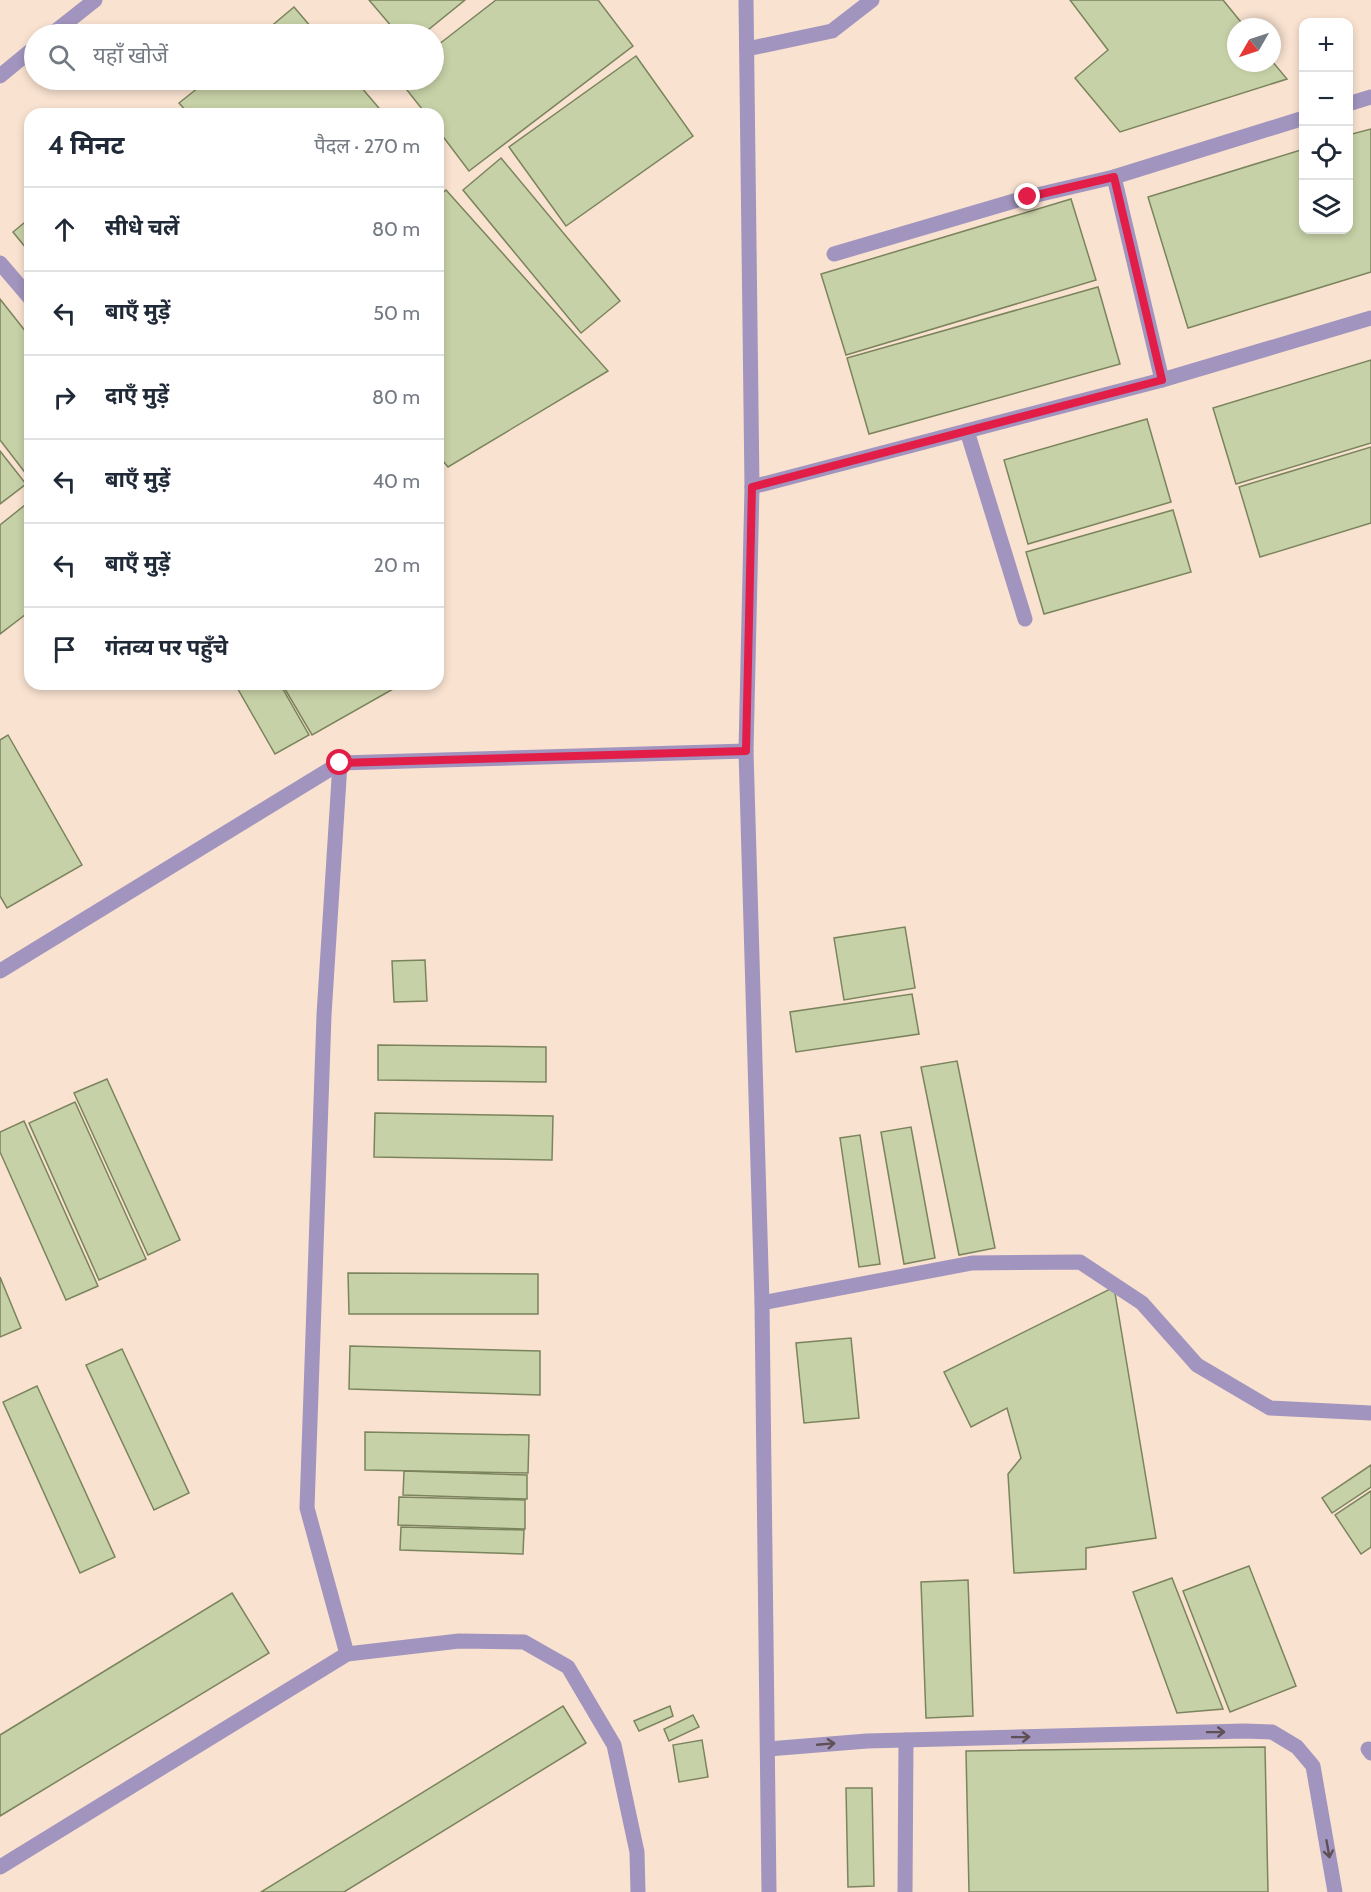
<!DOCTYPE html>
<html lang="hi">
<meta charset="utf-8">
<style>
:root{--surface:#fff;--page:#f2f2f3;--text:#1f2937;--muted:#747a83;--line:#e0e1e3}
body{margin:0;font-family:Cabin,"Noto Sans Devanagari",sans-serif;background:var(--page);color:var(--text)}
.controls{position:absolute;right:18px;top:18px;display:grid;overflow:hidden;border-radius:12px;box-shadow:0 3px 9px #0003}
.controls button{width:54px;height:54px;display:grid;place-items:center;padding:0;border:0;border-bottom:2px solid var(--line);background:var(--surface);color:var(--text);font:30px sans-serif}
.compass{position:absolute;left:1227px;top:18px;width:54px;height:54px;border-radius:50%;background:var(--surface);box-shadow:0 3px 9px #0003;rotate:231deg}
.stop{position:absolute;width:18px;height:18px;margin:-14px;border:4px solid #e11d48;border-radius:50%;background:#fff}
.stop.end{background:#e11d48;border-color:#fff;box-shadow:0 2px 6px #0008}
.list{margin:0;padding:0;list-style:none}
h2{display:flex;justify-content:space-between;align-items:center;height:78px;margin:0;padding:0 24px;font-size:26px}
h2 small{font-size:20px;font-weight:400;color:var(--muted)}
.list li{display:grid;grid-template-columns:39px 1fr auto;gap:18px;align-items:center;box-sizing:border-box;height:84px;padding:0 24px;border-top:2px solid var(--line)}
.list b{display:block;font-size:22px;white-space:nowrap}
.list em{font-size:20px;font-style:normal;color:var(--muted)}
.icon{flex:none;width:33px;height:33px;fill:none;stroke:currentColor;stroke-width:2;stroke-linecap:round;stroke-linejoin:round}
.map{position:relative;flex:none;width:1371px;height:1892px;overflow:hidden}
.search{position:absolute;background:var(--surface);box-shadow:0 3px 9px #0003;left:24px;top:24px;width:420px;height:66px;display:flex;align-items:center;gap:15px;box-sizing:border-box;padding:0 21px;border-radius:33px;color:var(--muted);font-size:22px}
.panel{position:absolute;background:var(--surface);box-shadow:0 3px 9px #0003;left:24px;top:108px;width:420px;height:582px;border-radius:18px}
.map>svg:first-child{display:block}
</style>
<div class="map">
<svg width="1371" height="1892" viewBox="0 0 1371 1892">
<rect width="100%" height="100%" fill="#f9e2d0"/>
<g fill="#c7d1a7" stroke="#7b845d" stroke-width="1.5">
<path d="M369,0H465L423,34H398Z"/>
<path d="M496,0H598L633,46L469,171L438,130V114H426L399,80H434V48Z"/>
<path d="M1070,0H1223L1245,27H1236V63H1272V61L1287,79L1120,132L1075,78L1108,50Z"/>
<path d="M294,7L317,34H262Z"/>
<path d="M636,56L693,136L566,226L509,147Z"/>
<path d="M208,80H355L384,114H189L179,103Z"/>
<path d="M1371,129V272L1188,328L1148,197L1304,149V230H1348V135Z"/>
<path d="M501,158L620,301L581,333L463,190Z"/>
<path d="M446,190L608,371L448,467L438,455V197Z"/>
<path d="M1071,199L1096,280L846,355L821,274Z"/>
<path d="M30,218V253L13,232Z"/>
<path d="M1098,287L1120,364L869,434L847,358Z"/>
<path d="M0,299L30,337V479L0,440Z"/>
<path d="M1371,360V443L1236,484L1213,408Z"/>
<path d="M1147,419L1171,502L1028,544L1004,460Z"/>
<path d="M1371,447V523L1260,557L1239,487Z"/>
<path d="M0,451L26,484L0,504Z"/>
<path d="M30,501V611L0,634V525Z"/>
<path d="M1173,510L1191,572L1044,614L1026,552Z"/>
<path d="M235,684H280L309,735L275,754Z"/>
<path d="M282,684H402L312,735Z"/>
<path d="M8,735L82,865L7,908L0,896V740Z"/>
<path d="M905,927L915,988L844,1000L834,938Z"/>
<path d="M425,960L427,1001L394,1002L392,961Z"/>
<path d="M912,994L919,1034L796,1052L790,1012Z"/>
<path d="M378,1045L546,1047V1082L378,1080Z"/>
<path d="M957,1061L995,1248L959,1255L921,1067Z"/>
<path d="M107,1079L180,1240L148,1255L74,1093Z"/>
<path d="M75,1102L146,1259L99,1280L29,1123Z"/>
<path d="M375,1113L553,1116L552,1160L374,1157Z"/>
<path d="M24,1121L98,1286L66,1300L0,1152V1132Z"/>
<path d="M911,1127L935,1258L904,1264L881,1132Z"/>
<path d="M860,1135L880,1264L859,1267L840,1138Z"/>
<path d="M348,1273L538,1274V1314H349Z"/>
<path d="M0,1277L21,1328L0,1337Z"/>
<path d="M1114,1287L1156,1538L1086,1548V1569L1014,1573L1008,1474L1021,1458L1007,1408L971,1427L944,1372Z"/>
<path d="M851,1338L859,1418L804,1423L796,1343Z"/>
<path d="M350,1346L540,1351V1395L349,1389Z"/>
<path d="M122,1349L189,1493L154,1510L86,1365Z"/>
<path d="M37,1386L115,1557L80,1573L3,1402Z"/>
<path d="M365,1432L529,1435L528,1473L365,1470Z"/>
<path d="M1371,1465V1487L1332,1513L1322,1498Z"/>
<path d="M404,1471L527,1475V1499L403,1495Z"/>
<path d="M1371,1491V1547L1361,1554L1335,1515Z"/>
<path d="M399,1497L525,1500V1529L398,1525Z"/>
<path d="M401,1527L524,1530L523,1554L400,1550Z"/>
<path d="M1249,1566L1296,1686L1230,1712L1183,1591Z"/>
<path d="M1172,1578L1223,1709L1177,1713L1133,1592Z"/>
<path d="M968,1580L973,1716L926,1718L921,1582Z"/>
<path d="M232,1593L269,1653L0,1816V1735Z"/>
<path d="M563,1706L586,1743L344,1892H261Z"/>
<path d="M670,1706L673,1716L639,1731L634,1721Z"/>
<path d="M693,1715L699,1727L669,1741L664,1729Z"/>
<path d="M702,1740L708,1777L679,1782L673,1745Z"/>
<path d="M1265,1747L1268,1892H969L966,1751Z"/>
<path d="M846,1788H872L874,1886L848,1887Z"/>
</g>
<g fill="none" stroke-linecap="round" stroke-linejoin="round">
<g stroke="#a194be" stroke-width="15">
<path d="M747,49L832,31L872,0"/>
<path d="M1348,104L1371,97"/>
<path d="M1114,177L1162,380"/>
<path d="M834,254L1028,197L1114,177L1304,118"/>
<path d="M0,263L30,298"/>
<path d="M967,431L1025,619"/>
<path d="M752,487L1162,380L1371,318"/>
<path d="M340,763L324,1015L307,1508L347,1654"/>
<path d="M0,971L340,763L746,751"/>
<path d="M768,1749L867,1741L1245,1731L1272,1732L1297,1747L1313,1766L1335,1892"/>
<path d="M0,1867L347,1654L459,1641L524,1642L568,1667L614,1745L637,1852L638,1892"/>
<path d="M905,1892L906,1740"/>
</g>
<g stroke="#a194be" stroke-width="15">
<path d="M52,34L95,0"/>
<path d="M0,76L34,48"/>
<path d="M762,1303L972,1263L1080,1262L1142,1303L1197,1365L1270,1408L1371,1413"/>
<path d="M1368,1749L1371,1753"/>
</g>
<path stroke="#a194be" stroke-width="15" d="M746,0L752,487L746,751L762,1303L769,1892"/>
</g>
<defs><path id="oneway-shaft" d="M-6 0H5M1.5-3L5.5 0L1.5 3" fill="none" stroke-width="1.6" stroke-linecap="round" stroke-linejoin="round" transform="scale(1.5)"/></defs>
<g stroke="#5e5055">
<use href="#oneway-shaft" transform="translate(1216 1732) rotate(-1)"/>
<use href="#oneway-shaft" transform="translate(1021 1737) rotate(-1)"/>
<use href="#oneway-shaft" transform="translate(826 1744) rotate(-5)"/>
<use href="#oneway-shaft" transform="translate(1328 1849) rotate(80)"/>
</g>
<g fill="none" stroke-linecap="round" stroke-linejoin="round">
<path stroke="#e11d48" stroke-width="8" d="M340,763L746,751L752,487L1162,380L1114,177L1028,197"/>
</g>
</svg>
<div class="controls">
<button>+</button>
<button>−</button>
<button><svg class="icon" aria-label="locate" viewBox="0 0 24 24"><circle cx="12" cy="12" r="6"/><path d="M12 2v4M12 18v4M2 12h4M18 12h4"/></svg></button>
<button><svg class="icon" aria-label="layers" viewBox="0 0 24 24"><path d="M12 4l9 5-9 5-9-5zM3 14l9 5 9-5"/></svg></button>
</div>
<svg class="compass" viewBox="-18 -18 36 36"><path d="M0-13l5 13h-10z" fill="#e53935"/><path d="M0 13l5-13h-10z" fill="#747a83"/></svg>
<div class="stop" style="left:340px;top:763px"></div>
<div class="stop end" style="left:1028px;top:197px"></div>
<div class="search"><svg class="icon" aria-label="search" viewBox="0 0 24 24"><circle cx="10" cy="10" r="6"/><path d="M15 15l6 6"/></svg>यहाँ खोजें</div>
<section class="panel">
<h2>4 मिनट<small>पैदल · 270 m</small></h2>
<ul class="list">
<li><svg class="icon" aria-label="ahead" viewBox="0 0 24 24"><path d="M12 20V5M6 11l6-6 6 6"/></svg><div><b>सीधे चलें</b></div><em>80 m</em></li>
<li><svg class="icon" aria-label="left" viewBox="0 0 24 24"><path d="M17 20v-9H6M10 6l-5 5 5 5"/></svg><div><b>बाएँ मुड़ें</b></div><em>50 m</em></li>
<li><svg class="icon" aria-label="right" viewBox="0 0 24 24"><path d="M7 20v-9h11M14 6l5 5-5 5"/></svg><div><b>दाएँ मुड़ें</b></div><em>80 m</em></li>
<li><svg class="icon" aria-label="left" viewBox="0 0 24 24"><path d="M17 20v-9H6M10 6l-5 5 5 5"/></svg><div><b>बाएँ मुड़ें</b></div><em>40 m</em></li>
<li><svg class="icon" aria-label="left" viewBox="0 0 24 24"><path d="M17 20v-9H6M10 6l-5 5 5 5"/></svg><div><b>बाएँ मुड़ें</b></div><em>20 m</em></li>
<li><svg class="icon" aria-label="arrive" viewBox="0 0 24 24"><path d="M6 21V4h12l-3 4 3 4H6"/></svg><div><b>गंतव्य पर पहुँचे</b></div></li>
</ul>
</section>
</div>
